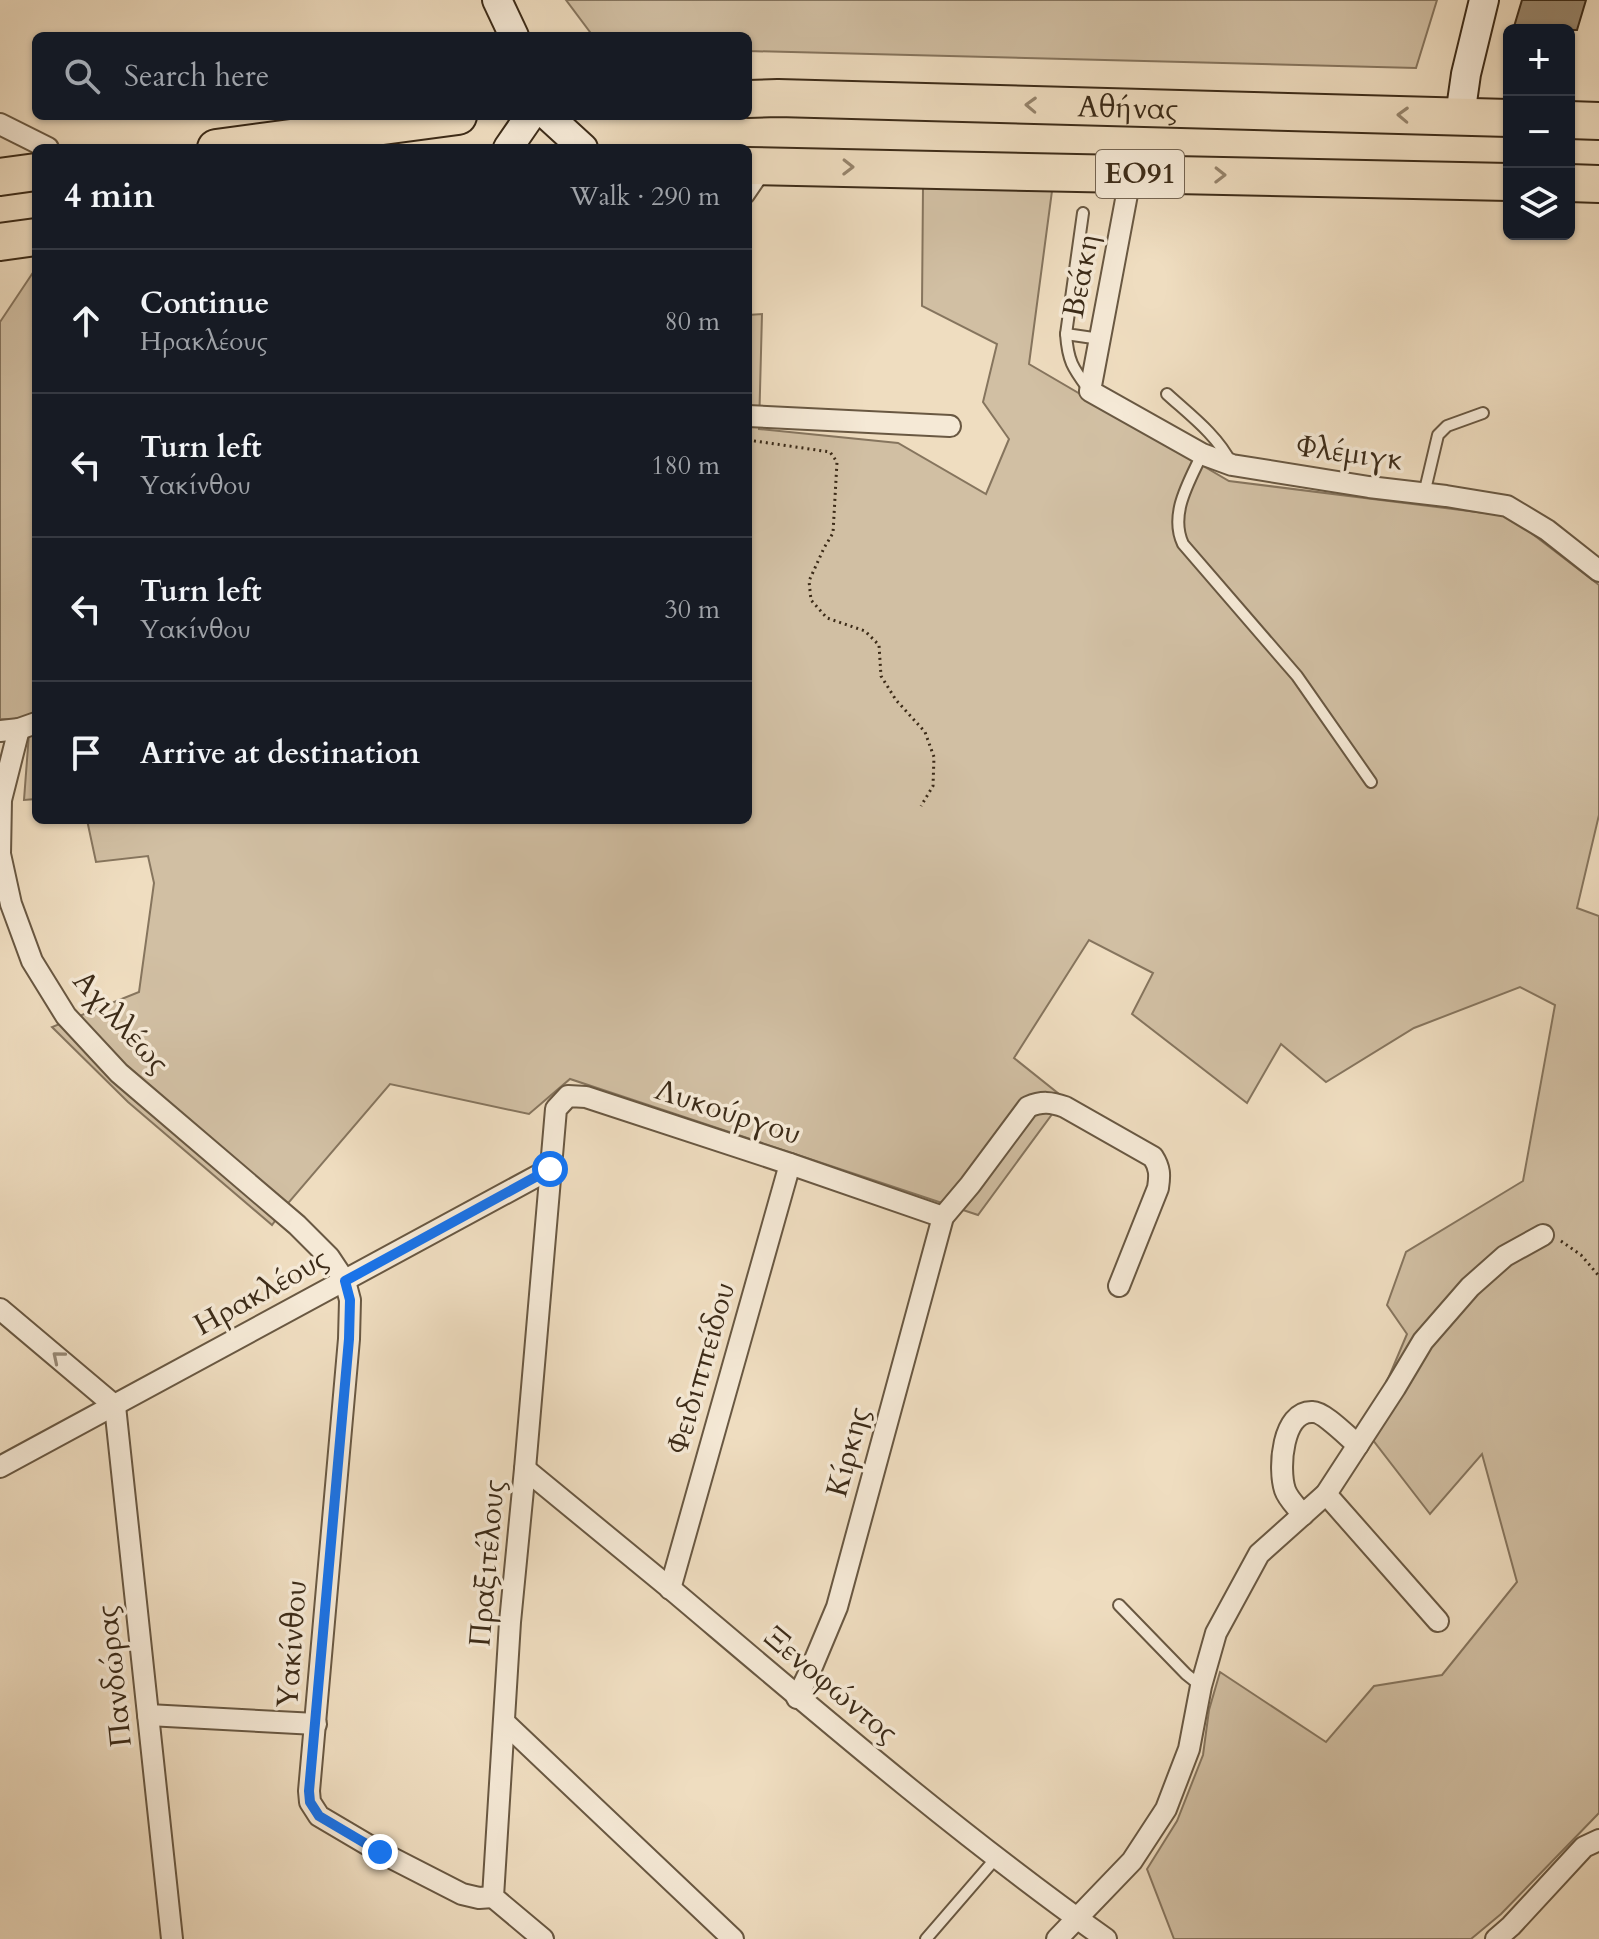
<!DOCTYPE html>
<meta charset="utf-8">
<style>
:root{--surface:#171b24;--page:#242831;--text:#f1f3f6;--muted:#9ea1a6;--line:#363941}
body{margin:0;font-family:Cardo,serif;background:var(--page);color:var(--text)}
.controls{position:absolute;right:24px;top:24px;display:grid;overflow:hidden;border-radius:12px;box-shadow:0 2px 6px #0004}
.controls button{width:72px;height:72px;display:grid;place-items:center;padding:0;border:0;border-bottom:2px solid var(--line);background:var(--surface);color:var(--text);font:40px sans-serif}
.stop{position:absolute;width:24px;height:24px;margin:-18px;border:6px solid #1a73e8;border-radius:50%;background:#fff}
.stop.end{background:#1a73e8;border-color:#fff;box-shadow:0 2px 8px #0008}
.list{margin:0;padding:0;list-style:none}
h2{display:flex;justify-content:space-between;align-items:center;height:104px;margin:0;padding:0 32px;font-size:34px}
h2 small{font-size:26px;font-weight:400;color:var(--muted)}
.list li{display:grid;grid-template-columns:52px 1fr auto;gap:24px;align-items:center;box-sizing:border-box;height:144px;padding:0 32px;border-top:2px solid var(--line)}
.list b{display:block;font-size:30px;white-space:nowrap}
.list p{margin:0;font-size:26px;white-space:nowrap;color:var(--muted)}
.list em{font-size:26px;font-style:normal;color:var(--muted)}
.icon{flex:none;width:44px;height:44px;fill:none;stroke:currentColor;stroke-width:2;stroke-linecap:round;stroke-linejoin:round}
.map{position:relative;flex:none;width:1599px;height:1939px;overflow:hidden}
.search{position:absolute;background:var(--surface);box-shadow:0 2px 6px #0004;left:32px;top:32px;width:720px;height:88px;display:flex;align-items:center;gap:20px;box-sizing:border-box;padding:0 28px;border-radius:12px;color:var(--muted);font-size:30px}
.panel{position:absolute;background:var(--surface);box-shadow:0 2px 6px #0004;left:32px;top:144px;width:720px;height:680px;border-radius:12px}
.map>svg:first-child{display:block}
</style>
<div class="map">
<svg width="1599" height="1939" viewBox="0 0 1599 1939">
<rect width="100%" height="100%" fill="#efddc0"/>
<filter id="stains"><feTurbulence type="fractalNoise" baseFrequency=".0025" numOctaves="4"/><feColorMatrix values="0 0 0 0 .2 0 0 0 0 .09 0 0 0 0 .02 0 0 0 .5 -.17"/></filter>
<radialGradient id="worn" r=".72"><stop offset=".6" stop-color="#630" stop-opacity="0"/><stop offset="1" stop-color="#630" stop-opacity=".3"/></radialGradient>
<g fill="#d1bfa3" stroke="#86755e" stroke-width="2">
<path d="M566,0H1437L1416,68L748,51V36H593Z"/>
<path d="M923,187L1052,191L1029,364L1229,481L1509,516L1599,585V815L1577,908L1599,916V1813L1501,1914L1471,1939H1174L1147,1869L1177,1821L1203,1755L1209,1710L1220,1672L1326,1742L1374,1686L1442,1675L1517,1582L1482,1454L1430,1514L1366,1431L1407,1334L1387,1305L1406,1252L1523,1181L1555,1005L1520,987L1414,1028L1326,1082L1281,1044L1247,1103L1132,1014L1153,973L1089,940L1014,1058L1064,1098L978,1215L570,1079L529,1114L390,1084L289,1202L272,1225L128,1102L52,1027L139,992L154,883L148,856L96,862L87,820H748V315L762,314L759,429L898,443L986,494L1009,439L983,402L997,344L922,306Z"/>
<path d="M36,268V799L24,800L30,720L0,719V322Z"/>
</g>
<path fill="#99886f" stroke="#3c2b18" stroke-width="2" d="M1522,0H1586L1577,30H1513Z"/>
<g fill="none" stroke-linecap="round" stroke-linejoin="round">
<defs>
<g id="lane">
<path d="M748,197L763,175"/>
<path d="M1083,213L1066,334L1100,339"/>
<path d="M1066,334C1068,362 1073,368 1089,390"/>
<path d="M1167,394C1190,415 1217,435 1231,463"/>
<path d="M1202,454C1189,482 1169,514 1183,544L1297,676L1371,782"/>
<path d="M1424,494L1438,435L1447,426L1483,413"/>
<path d="M1119,1605L1186,1674L1201,1686"/>
<path d="M926,1939L996,1858"/>
</g>
<g id="street">
<path d="M0,124L48,148"/>
<path d="M1131,173L1090,391L1202,454L1232,465L1369,487L1446,496L1507,506L1547,530L1599,571"/>
<path d="M748,416L950,426"/>
<path d="M19,729L1,800L0,854L11,904L32,961L66,1016L119,1073L297,1225L329,1257L345,1281L350,1300L349,1339L309,1791L310,1802L319,1816L380,1852L462,1894L479,1898L493,1897"/>
<path d="M0,731L19,729L36,723"/>
<path d="M0,1309L115,1406"/>
<path d="M115,1406L172,1939"/>
<path d="M0,1467L550,1169"/>
<path d="M525,1469C574,1509 623,1549 671,1589C813,1709 954,1831 1106,1939"/>
<path d="M1326,1494L1438,1621"/>
<path d="M1303,1515C1297,1507 1288,1499 1285,1490C1278,1469 1282,1410 1313,1412C1324,1412 1349,1438 1358,1445"/>
<path d="M670,1589L790,1164"/>
<path d="M797,1698L811,1669L837,1607L943,1217L970,1185L1028,1107C1042,1101 1051,1102 1065,1107L1153,1157C1160,1168 1160,1175 1158,1188L1119,1286"/>
<path d="M148,1715L316,1724"/>
<path d="M504,1722L733,1939"/>
<path d="M543,1939L493,1897L510,1622L525,1469L556,1109L568,1096L586,1097L790,1164L943,1217"/>
<path d="M1057,1939L1132,1861L1166,1809L1189,1749L1201,1686L1216,1633L1259,1554L1326,1494L1395,1388L1423,1341L1470,1287L1505,1256L1543,1235"/>
<path d="M1496,1939L1511,1926L1584,1847L1599,1840"/>
</g>
<g id="secondary">
<path d="M497,0L514,36"/>
<path d="M548,116L583,148"/>
<path d="M1460,116L1466,74L1484,0"/>
<path d="M508,148L530,116"/>
</g>
<g id="highway">
<path id="s1" d="M748,99L778,98L1509,118"/>
<path d="M1569,120L1599,121"/>
<path d="M216,148L458,116"/>
<path d="M748,166L1509,182"/>
<path d="M0,177L36,172"/>
<path d="M1569,183L1599,184"/>
<path d="M0,242L36,237"/>
</g>
</defs>
<use href="#lane" stroke="#695842" stroke-width="14"/>
<use href="#street" stroke="#695842" stroke-width="24"/>
<use href="#secondary" stroke="#3c2b18" stroke-width="32"/>
<use href="#highway" stroke="#3c2b18" stroke-width="40"/>
<g stroke="#3c2b18" stroke-width="3" stroke-dasharray="2 4" stroke-linecap="butt">
<path d="M748,440L830,452L837,462L833,533L824,548L809,581L811,600L827,618L865,631L879,645L881,676L896,700L925,732L934,757L933,786L921,806"/>
<path d="M1561,1241L1581,1255L1599,1276"/>
</g>
<use href="#lane" stroke="#f5e9d6" stroke-width="10"/>
<use href="#street" stroke="#f5e9d6" stroke-width="20"/>
<use href="#secondary" stroke="#f5e9d6" stroke-width="28"/>
<use href="#highway" stroke="#efddc0" stroke-width="36"/>
</g>
<defs><path id="oneway-chevron" d="M-2-3.5L2.5 0L-2 3.5" fill="none" stroke-width="1.6" stroke-linecap="round" stroke-linejoin="round" transform="scale(2)"/></defs>
<g stroke="#96846c">
<use href="#oneway-chevron" transform="translate(1031 105) rotate(-178)"/>
<use href="#oneway-chevron" transform="translate(1403 115) rotate(-178)"/>
<use href="#oneway-chevron" transform="translate(848 167) rotate(1)"/>
<use href="#oneway-chevron" transform="translate(1220 175) rotate(1)"/>
</g>
<use stroke="#988a77" href="#oneway-chevron" transform="translate(58 1357) rotate(-140)"/>
<g fill="none" stroke-linecap="round" stroke-linejoin="round">
<path stroke="#1a73e8" stroke-width="10" d="M380,1852L319,1816L310,1802L309,1791L349,1339L350,1300L345,1281L550,1169"/>
</g>
<g text-anchor="middle" dominant-baseline="central" stroke-width="7" stroke-linejoin="round" paint-order="stroke">
<rect fill="#f5e9d6" stroke="#746451" stroke-width="2" x="1096" y="150" width="88" height="48" rx="6"/>
<g font-size="28" font-weight="bold" fill="#3c2b18">
<text x="1140" y="174">ΕΟ91</text>
</g>
<g font-size="30" fill="#3c2b18" stroke="#f5e9d6">
<text stroke="none"><textPath href="#s1" startOffset="380">Αθήνας</textPath></text>
<text transform="translate(1081 276) rotate(-79)">Βεάκη</text>
<text transform="translate(1350 453) rotate(8)">Φλέμιγκ</text>
<text transform="translate(121 1022) rotate(48)">Αχιλλέως</text>
<text transform="translate(728 1112) rotate(18)">Λυκούργου</text>
<text transform="translate(261 1292) rotate(-29)">Ηρακλέους</text>
<text transform="translate(701 1368) rotate(-74)">Φειδιππείδου</text>
<text transform="translate(848 1452) rotate(-75)">Κίρκης</text>
<text transform="translate(487 1563) rotate(-85)">Πραξιτέλους</text>
<text transform="translate(292 1644) rotate(-86)">Υακίνθου</text>
<text transform="translate(114 1676) rotate(-96)">Πανδώρας</text>
<text transform="translate(831 1685) rotate(40)">Ξενοφώντος</text>
</g>
</g>
<rect width="100%" height="100%" filter="url(#stains)"/>
<rect width="100%" height="100%" fill="url(#worn)"/>
</svg>
<div class="controls">
<button>+</button>
<button>−</button>
<button><svg class="icon" aria-label="layers" viewBox="0 0 24 24"><path d="M12 4l9 5-9 5-9-5zM3 14l9 5 9-5"/></svg></button>
</div>
<div class="stop" style="left:550px;top:1169px"></div>
<div class="stop end" style="left:380px;top:1852px"></div>
<div class="search"><svg class="icon" aria-label="search" viewBox="0 0 24 24"><circle cx="10" cy="10" r="6"/><path d="M15 15l6 6"/></svg>Search here</div>
<section class="panel">
<h2>4 min<small>Walk · 290 m</small></h2>
<ul class="list">
<li><svg class="icon" aria-label="ahead" viewBox="0 0 24 24"><path d="M12 20V5M6 11l6-6 6 6"/></svg><div><b>Continue</b><p>Ηρακλέους</p></div><em>80 m</em></li>
<li><svg class="icon" aria-label="left" viewBox="0 0 24 24"><path d="M17 20v-9H6M10 6l-5 5 5 5"/></svg><div><b>Turn left</b><p>Υακίνθου</p></div><em>180 m</em></li>
<li><svg class="icon" aria-label="left" viewBox="0 0 24 24"><path d="M17 20v-9H6M10 6l-5 5 5 5"/></svg><div><b>Turn left</b><p>Υακίνθου</p></div><em>30 m</em></li>
<li><svg class="icon" aria-label="arrive" viewBox="0 0 24 24"><path d="M6 21V4h12l-3 4 3 4H6"/></svg><div><b>Arrive at destination</b></div></li>
</ul>
</section>
</div>
